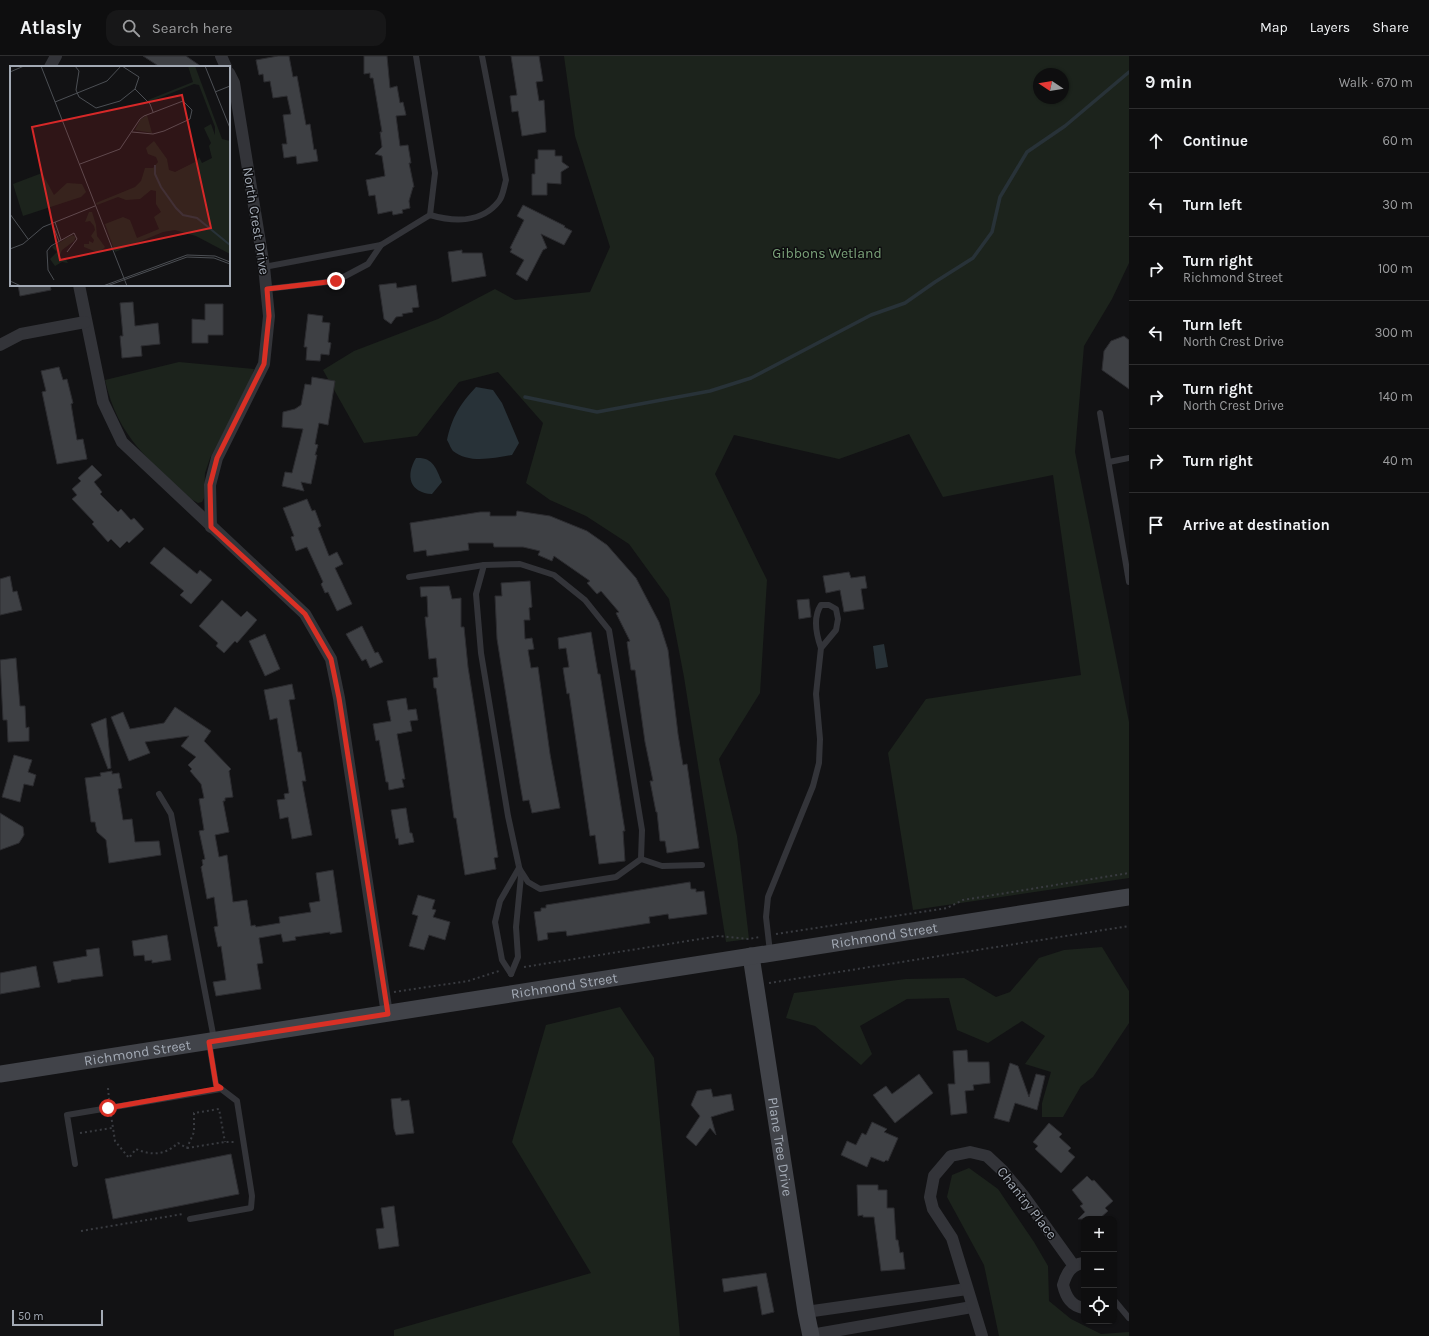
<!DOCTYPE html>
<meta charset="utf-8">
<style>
:root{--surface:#0e0e0f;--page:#171718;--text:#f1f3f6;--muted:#9b9c9e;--line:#2e2e2f}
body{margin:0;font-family:Karla,sans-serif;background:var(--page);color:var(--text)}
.controls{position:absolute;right:12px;bottom:12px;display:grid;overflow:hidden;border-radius:8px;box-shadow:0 1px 3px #0004}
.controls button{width:36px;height:36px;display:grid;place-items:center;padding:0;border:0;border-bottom:1px solid var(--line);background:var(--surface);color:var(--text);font:20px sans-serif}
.compass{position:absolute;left:1033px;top:12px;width:36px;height:36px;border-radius:50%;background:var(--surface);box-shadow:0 1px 3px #0004;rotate:282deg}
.scale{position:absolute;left:12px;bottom:10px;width:91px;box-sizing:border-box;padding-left:4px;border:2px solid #a3aab5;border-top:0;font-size:11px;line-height:14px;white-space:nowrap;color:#a3aab5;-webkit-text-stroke:3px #0d0d0f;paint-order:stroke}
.stop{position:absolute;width:12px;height:12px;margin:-9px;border:3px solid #d93025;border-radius:50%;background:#fff}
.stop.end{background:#d93025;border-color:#fff;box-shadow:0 1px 4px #0008}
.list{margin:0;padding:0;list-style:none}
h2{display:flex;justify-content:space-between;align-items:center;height:52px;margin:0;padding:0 16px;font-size:17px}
h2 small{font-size:13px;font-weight:400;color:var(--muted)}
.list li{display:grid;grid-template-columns:26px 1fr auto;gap:12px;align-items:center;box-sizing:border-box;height:64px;padding:0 16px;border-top:1px solid var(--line)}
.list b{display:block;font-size:15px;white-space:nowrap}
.list p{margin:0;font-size:13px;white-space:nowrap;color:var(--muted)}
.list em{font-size:13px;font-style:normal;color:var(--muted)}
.icon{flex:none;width:22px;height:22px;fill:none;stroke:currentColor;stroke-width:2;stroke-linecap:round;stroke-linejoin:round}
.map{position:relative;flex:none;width:1129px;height:1280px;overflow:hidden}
header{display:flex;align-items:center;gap:24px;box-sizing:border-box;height:56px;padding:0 20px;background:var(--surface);border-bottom:1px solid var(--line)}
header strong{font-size:19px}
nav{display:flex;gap:22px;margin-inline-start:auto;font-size:14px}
.search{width:280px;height:36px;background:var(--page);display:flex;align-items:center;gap:10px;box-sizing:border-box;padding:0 14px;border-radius:12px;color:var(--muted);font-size:15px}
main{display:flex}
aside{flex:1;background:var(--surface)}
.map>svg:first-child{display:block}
</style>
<header>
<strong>Atlasly</strong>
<div class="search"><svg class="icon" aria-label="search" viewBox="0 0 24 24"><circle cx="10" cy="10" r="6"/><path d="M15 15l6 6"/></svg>Search here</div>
<nav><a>Map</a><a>Layers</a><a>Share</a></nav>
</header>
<main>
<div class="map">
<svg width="1129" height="1280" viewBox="0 0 1129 1280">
<rect width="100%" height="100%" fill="#121214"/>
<g fill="#1c231c" fill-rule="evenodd">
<path d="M564,0H1129V207L1112,243L1084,290L1075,396L1129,666V822L913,854L888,697L926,643L1081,619L1053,419L943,441L909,378L839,403L734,379L715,418L767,524L760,637L719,703L737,780L749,883L726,886L684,621L669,543L629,488L586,460L550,444L526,427L543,367L498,316L459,326L417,380L364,387L323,314L354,295L438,263L495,233L515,244L590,236L610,191L575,80ZM1039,18H1063V42H1039Z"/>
<path d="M179,306L254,313L249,328L210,402L205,417L204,442L202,446L198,447L191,443C150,405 118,382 105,324Z"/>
<path d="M1102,891L1129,935V967L1093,1021L1081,1030L1063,1061H1042V1047L1051,1016L1025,1008L1045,980L1022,965L988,987L957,974L949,942L907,943L860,970L872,998L861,1009L815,970L786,962L794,937L906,923L964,922L996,941L1010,936L1039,902L1064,894Z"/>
<path d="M620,951L654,1002L680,1280H394V1274L591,1217L512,1086L546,969Z"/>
<path d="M969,1112L998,1133L1034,1186L1048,1210L1049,1245L1071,1263L1101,1278L1129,1276V1280H999L984,1209L947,1141L952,1119Z"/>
</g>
<g fill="#283238">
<path d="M476,331L493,334L502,347L519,387L512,399C494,402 469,408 453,395C451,393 449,387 447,384C452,361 460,348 476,331Z"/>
<path d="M416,402C433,401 436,412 442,426L432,438C410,437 405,420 416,402Z"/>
<path d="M884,588L888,611L876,613L873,590Z"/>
</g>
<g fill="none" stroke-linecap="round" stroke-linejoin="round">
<path stroke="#283238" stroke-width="3.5" d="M525,341L597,356L710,335L751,322L871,259L905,247L935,226L973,202L992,176L1000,141L1027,96L1065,70L1129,16"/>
</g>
<g fill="#3e4044" stroke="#2c2c30">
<path d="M143,0H186L202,11H160Z"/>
<path d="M278,0H289L293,21L297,20L306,69L310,68L314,94L316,93L318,105L297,108L296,100L284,102L282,88H287L283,59L291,58L287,40L273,42L270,25L264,26L263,18L259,19L256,4Z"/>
<path d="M364,0H387L390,32L397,30L400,47L403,46L406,59L396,60L400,90L408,89L411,107H409L414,131H413L409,145L410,152L402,154L403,157L393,159L392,155L378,158L375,139L369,140L366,124L385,120L382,100L375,98L382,91L380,76H382L373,22H370V17L364,18Z"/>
<path d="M511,0H539L543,25L536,26L539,45L544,44L546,76L522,80L518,55L512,56L510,40L517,39Z"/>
<path d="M538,94H555V100H562V106L569,111L561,116V128L547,127V139H532V118H535V103H538Z"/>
<path d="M523,149L565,170L564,171L572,175L564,189L541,178L547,192L543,194L527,225L516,218L524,204L510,196L512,193L510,192L524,164L517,160Z"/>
<path d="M462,194V197H482L486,220L452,226L448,196Z"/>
<path d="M396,227L397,232L416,229L419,251L412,252L413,256L402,258L403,260L396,261L391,268L384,263L379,229Z"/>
<path d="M18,229H50L51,234L20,240Z"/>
<path d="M133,246L135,270L158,267L160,288L141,290L142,300L122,302L120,280H123L120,247Z"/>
<path d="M205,248H223V279H208V287H192V263L205,264Z"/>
<path d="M308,258L323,260L322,266L330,267L328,286L331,287L329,299L321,298L320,305L306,304L307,291H304Z"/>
<path d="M1124,280L1129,284V333L1102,314L1104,295L1111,285Z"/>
<path d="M59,311L63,324L67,323L73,347L71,348L77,384L83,383L87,403L57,408L42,336L46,335L41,315Z"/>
<path d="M312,321L335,325L328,369L319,367L315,388L318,389L315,399H317L311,428L301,426L304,435L282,430L285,416L292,417L303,373L282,371L283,356L295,353L301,349L305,328L311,329Z"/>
<path d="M92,409L102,419L94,426L102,436L100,438L118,456L121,453L131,464L134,462L144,473L129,487L127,485L120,492L111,483L108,486L92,468L94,466L72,443L77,439L72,433L81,425L78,422Z"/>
<path d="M307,443L312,455L315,454L321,470L318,472L329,500L337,496L343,508L335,512L352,548L337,555L328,536L325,537L321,528L323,526L307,491L296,495L291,481L294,480L283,452Z"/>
<path d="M517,455L550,460L587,475L607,489L636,522L659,566L668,594L678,678L683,709L687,708L699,792L667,797L665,785H660L657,756H656L650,725H653L645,686L635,614H631L627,586L630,585L616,557L619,556L601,535L597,538L587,527L590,525L554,500L552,505L538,499L540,495L523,491H494L493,487H468L469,494L427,500L426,494L414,496L410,467L480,456H490V460H516Z"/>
<path d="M164,491L197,518L200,514L212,524L191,548L180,539L184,535L150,507Z"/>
<path d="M849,516L851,522L865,520L867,532L861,533L864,553L844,556L840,534L826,537L823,520Z"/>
<path d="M10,520L13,536L17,535L22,554L0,559V523Z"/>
<path d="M530,525L532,551L529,552L530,564H524L525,583L532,582L534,593L528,594L531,612L538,611L550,698L560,752L532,757L529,744L523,745L520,728L497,583L495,540H502L501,527Z"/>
<path d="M449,530L452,543L461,542V571H464L468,611L498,801L494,802L496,813L465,819L456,762H454L436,632H434L433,622L438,621L436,602L429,603L425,561H428L427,540L421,541L420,531Z"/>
<path d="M809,543L811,561L799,563L797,544Z"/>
<path d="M222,544L241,561L247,555L257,564L237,587L235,585L224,597L216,590L218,587L199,570Z"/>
<path d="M362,570L375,597L378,596L383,606L370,612L366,603L362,605L346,578Z"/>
<path d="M591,576L598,618H600L625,775H623L625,805L599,808L595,779L590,780L569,637L567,638L563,612L569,611L566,592L559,593L558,582Z"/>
<path d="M265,578L280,613L265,620L249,585Z"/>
<path d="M16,602L20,650H25L26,672L29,671V685L8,686L7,664H3L0,604Z"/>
<path d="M292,628L295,643L289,644L298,696H301L306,725H302L312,779L292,783L288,761L280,763L277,744L285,743L284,738L289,737L277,662L270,664L264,634Z"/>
<path d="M406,642L408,654L416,653L418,664L410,665L412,675L397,678L405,723H402L404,731L389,734L388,726H386L379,684L376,685L373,668L391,665L387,645Z"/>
<path d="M175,651L211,675L204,685L231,713L229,715L233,741L225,742V745H223L229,776L215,779L219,801L227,799L233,846L247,844L251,870L255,869L256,871L280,867L279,861L311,856L309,847L320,845L316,817L333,814L342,876L330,878V876L295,881L296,884L283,886L281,878L259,882L263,907L257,908L261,933L216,940L213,926L226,924L221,890L218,891L214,871L218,870L214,841L207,843L201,811L203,809L202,804L205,803L199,775L204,774L199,743L204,742L201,728L190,715L192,713L188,709L196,701L181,690L189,680L145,686L150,697L129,705L111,661L123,656L130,673L164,667Z"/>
<path d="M106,662L111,712L108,713L91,668Z"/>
<path d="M14,699L32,704L28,716L36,719L33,730L24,728L20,746L2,741Z"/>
<path d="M112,715V718L119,717L122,732L118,733L123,764L132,763L135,786L159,785L161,799L109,807L106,784L97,776L95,766H91L85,722L101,720L100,717Z"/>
<path d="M406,752L410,777H412L414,786L399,789L398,782L396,783L391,754Z"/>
<path d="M0,757L23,771L24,779L19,787L0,794Z"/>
<path d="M690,826L691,833H696V836L704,835L707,858L669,863L668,858L649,861L650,867L567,880L566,875L547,877L548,883L538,885L534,856L541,855V852H546V849Z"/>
<path d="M418,839L435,844L432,853L436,854L433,861L450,866L445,884L429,879L424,894L409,890L418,860L412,858Z"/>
<path d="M167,879L171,904L152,907V904L145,905L144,899L134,900L132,885Z"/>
<path d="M99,892L103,920L71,924V925L58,927L53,906L87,900L86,894Z"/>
<path d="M36,910L40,931L0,938V917Z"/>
<path d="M967,994L968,1006H989L990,1027L973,1029L974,1034L965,1035L967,1057L951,1059L948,1028H955L953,995Z"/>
<path d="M1010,1007L1018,1010L1029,1041L1036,1018L1045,1020L1037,1054L1015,1047L1009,1066L994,1062Z"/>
<path d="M919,1018L933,1037L895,1067L873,1039L886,1030L892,1038Z"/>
<path d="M711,1033L713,1041L731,1038L734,1054L711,1061L716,1079L710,1072L696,1090L686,1081L700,1060L691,1049L697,1035Z"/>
<path d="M401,1042V1045L409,1044L414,1077L396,1079L394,1073L391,1043Z"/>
<path d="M872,1066L887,1073L884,1076L898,1082L888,1105L886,1104L884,1106L871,1101L867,1111L841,1099L847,1085L856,1089L862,1077L866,1079Z"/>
<path d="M1049,1067L1062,1078L1059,1081L1071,1092L1068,1095L1075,1101L1061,1117L1035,1093L1038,1090L1033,1086Z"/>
<path d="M231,1098L239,1138L113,1163L105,1123Z"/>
<path d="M1087,1120L1092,1125L1094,1124L1113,1145L1105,1152L1108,1155L1099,1163H1078L1085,1156L1080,1150L1083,1148L1072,1134Z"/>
<path d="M857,1129H878V1134H887V1152H894L896,1184H898L900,1197L903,1196L905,1213L881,1215L874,1161H863V1159L858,1160Z"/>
<path d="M394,1150L399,1190L379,1193L376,1173L384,1172L381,1152Z"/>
<path d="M766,1217L774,1256L762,1259L757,1230L724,1236L722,1223Z"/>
</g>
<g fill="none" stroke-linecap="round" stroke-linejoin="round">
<g stroke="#393b40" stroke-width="2" stroke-dasharray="2 3" stroke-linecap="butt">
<path d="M776,878L947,852L963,844L1129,817"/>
<path d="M524,911L719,880L748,883L760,881"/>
<path d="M769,927L1129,870"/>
<path d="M394,936L468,925L499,915"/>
<path d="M108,1032L109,1043"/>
<path d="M111,1059L115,1085L129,1102L136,1093C152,1100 165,1099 178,1087L187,1092L194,1076V1057L219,1053L225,1086"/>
<path d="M80,1077L112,1072"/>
<path d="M187,1092L225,1086H234"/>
<path d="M81,1175L183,1158"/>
</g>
<g stroke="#333439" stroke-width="6">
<path d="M416,0L435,117L430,159"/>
<path d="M264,211L381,189L430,159C454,166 482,167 499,145C503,140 504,131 506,124L482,0"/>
<path d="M267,233L336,225L368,208L381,189"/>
<path d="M1100,357L1129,526"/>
<path d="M1109,406L1129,402"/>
<path d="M484,509L476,538L481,597L508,760L521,820L516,871L518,901L511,918"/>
<path d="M409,521L484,509L520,508L554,519L585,544L609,574L642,774L641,803L616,821L540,833L528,826L519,812"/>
<path d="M159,738L171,758L214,983"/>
<path d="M641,803L662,810L702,809"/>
<path d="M770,896L766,861L768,841L813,730L819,707L820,683L816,638L821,592L836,574L838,563L836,553L829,549H821C813,561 816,578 821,592"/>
<path d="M511,918L502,904L495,866L500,845L519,812"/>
<path d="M75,1108L67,1059L221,1033"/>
<path d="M190,1163L251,1152L252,1140L237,1045L216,1029L209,986"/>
<path d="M1114,1244L1129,1262"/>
</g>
<g stroke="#333439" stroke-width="12">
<path d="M221,0L226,11"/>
<path d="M50,11L56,0"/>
<path d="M79,229L103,346L122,386L305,558L331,603L339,642L387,958"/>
<path d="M0,289L21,278L85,266"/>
<path d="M211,471L210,429L217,402L264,308L269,260L264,211L234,27L229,17"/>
<path d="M1084,1207C1071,1208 1066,1218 1063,1229C1066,1241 1071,1250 1084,1252"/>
<path d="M806,1256L967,1233"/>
<path d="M811,1279L972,1251"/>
<path d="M982,1280L952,1182L933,1153L930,1141L934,1120L951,1100L970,1096L987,1100L1003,1115L1023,1139L1074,1210"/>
</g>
<g stroke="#414349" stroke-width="17">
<path id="s1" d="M751,900L806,1256L811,1280"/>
<path id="s2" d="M0,1018L1129,841"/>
</g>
</g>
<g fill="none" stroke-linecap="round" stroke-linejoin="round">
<path stroke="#d93025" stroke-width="5" d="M108,1052L221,1032L216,1029L209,986L388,958L339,642L331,603L305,558L211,471L210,429L217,402L264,308L269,260L267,233L336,225"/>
</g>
<g text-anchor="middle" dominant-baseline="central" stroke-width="3" stroke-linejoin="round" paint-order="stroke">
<g font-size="14" fill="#a3aab5" stroke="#0d0d0f">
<text transform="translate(256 165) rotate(81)">North Crest Drive</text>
<text stroke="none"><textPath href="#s2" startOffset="895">Richmond Street</textPath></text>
<text stroke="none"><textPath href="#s2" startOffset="571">Richmond Street</textPath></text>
<text stroke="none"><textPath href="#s2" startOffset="139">Richmond Street</textPath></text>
<text stroke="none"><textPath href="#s1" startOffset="193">Plane Tree Drive</textPath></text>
<text transform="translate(1027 1147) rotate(52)">Chantry Place</text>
</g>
<g font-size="14" fill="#7aa179" stroke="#0d0d0f">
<text x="827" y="197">Gibbons Wetland</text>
</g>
</g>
<g transform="translate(10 10)">
<rect width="220" height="220" fill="#121214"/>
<path d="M178,0H185L212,73L220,75V188L186,170L165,164L153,166L105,186L95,158L113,151L120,154L127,172L149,163L144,151L151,146L146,138V125L141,124L130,133L116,134L108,131L87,139L86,137L125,121L131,115L135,102H143L148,96L146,91L138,88L136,82L144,75L157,93L159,104L165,106L187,95L189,91L192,97L202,92L199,80L201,77L194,62L201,58L205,69V61L189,19L184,18L139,36L138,34L183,16ZM137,49L142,67L125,64L130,54ZM32,107L44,129L57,117L72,118L76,126L71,131L13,150L3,118ZM79,146H82L86,159L87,170L95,181L89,187L74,181V178H79V175L83,177L84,174L81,170L85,164L84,160L80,155L75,156ZM62,169L66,171L64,175L52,184L49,191L50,194L55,192L58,197L52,196L45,200L40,193L47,186L42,181Z" fill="#1c231c"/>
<path fill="none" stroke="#283238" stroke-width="2" d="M145,99V108L151,121L166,142L173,149L187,152L220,179"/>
<path fill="none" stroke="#4c4f54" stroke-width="1" d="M31,0L117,220M65,0L69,5L66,24L69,31L86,42L110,35L125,23L129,11L112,0M195,0L220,62M0,6L14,0M125,23L140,38L143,46M205,26L220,20M45,36L97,15L111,0M70,98L110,83L130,53L134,50L173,35L182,44L180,53L154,65L143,68L122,66M0,148L18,173M45,156L51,174M42,157L49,175M0,183L13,178L33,161L85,140M44,214L38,204L37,185L41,180L64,167L67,173L57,186M0,215L11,220M93,220L177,189L205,190L220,196M97,220L177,191L204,192L220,198"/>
<path fill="#d62828" fill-opacity="0.15" stroke="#d62828" stroke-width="2" d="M172,29L201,162L50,194L22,61Z"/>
<rect width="220" height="220" fill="none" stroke="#a3aab5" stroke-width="2"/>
</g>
</svg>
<div class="controls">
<button>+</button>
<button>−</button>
<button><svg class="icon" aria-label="locate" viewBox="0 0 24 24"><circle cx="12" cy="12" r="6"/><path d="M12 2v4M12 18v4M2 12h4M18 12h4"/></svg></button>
</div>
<svg class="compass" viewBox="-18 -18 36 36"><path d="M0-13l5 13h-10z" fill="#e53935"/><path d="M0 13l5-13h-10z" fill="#9b9c9e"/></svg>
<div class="scale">50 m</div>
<div class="stop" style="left:108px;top:1052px"></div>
<div class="stop end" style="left:336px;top:225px"></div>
</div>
<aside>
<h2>9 min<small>Walk · 670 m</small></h2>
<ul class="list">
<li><svg class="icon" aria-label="ahead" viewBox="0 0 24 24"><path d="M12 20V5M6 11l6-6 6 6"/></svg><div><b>Continue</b></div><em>60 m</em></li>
<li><svg class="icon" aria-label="left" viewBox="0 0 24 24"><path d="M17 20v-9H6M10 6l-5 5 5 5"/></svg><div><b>Turn left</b></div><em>30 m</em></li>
<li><svg class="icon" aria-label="right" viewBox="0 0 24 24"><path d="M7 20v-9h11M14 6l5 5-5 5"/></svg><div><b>Turn right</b><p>Richmond Street</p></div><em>100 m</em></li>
<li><svg class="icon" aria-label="left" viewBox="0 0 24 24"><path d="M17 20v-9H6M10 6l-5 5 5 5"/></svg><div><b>Turn left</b><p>North Crest Drive</p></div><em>300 m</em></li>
<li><svg class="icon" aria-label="right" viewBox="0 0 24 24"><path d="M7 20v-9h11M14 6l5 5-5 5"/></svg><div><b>Turn right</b><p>North Crest Drive</p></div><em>140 m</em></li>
<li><svg class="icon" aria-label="right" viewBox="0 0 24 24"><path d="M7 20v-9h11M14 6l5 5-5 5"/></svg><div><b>Turn right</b></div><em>40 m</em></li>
<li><svg class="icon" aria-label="arrive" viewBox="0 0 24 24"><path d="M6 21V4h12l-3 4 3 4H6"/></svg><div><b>Arrive at destination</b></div></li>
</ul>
</aside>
</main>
